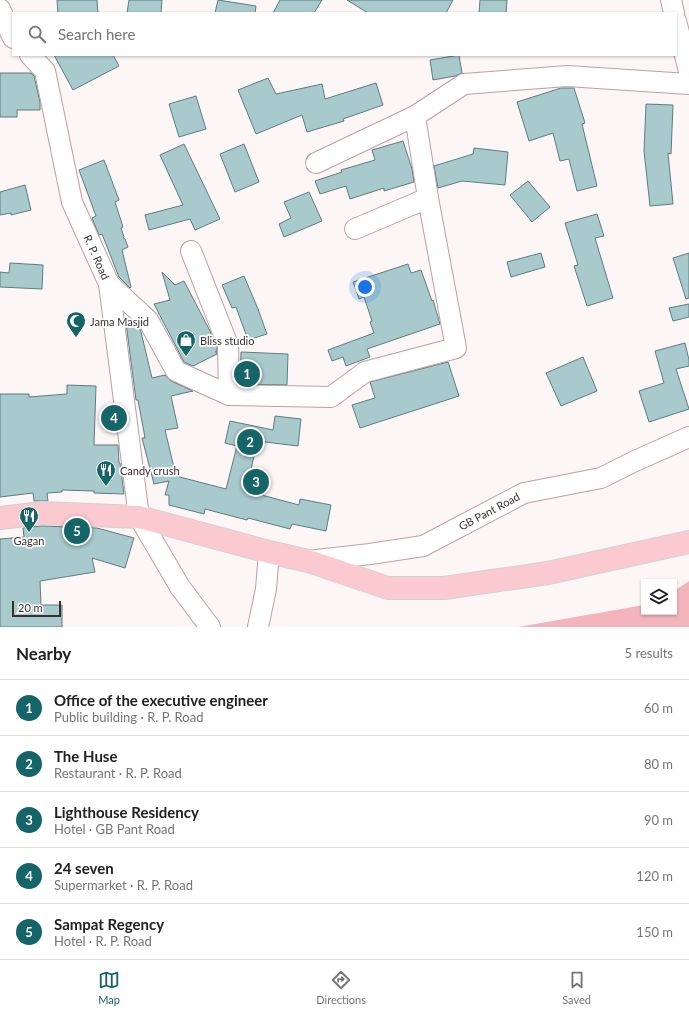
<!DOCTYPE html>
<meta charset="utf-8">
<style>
:root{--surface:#fff;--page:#f2f2f2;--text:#202124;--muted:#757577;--line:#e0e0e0;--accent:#146468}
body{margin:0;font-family:Lato,sans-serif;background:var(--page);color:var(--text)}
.controls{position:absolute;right:12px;bottom:12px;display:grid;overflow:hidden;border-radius:0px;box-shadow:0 1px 3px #0004}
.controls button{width:36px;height:36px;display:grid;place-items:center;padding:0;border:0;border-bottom:1px solid var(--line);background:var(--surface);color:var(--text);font:20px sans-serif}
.scale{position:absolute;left:12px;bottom:10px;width:49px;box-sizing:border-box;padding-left:4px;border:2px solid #3b2f30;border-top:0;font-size:11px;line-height:14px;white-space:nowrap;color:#3b2f30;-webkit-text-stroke:3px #fff;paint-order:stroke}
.you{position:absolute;left:365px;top:287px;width:14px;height:14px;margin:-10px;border:3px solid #fff;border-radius:50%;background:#1a73e8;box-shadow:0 0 0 6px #1a73e833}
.badge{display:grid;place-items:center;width:26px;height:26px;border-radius:50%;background:var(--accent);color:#fff;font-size:13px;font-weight:700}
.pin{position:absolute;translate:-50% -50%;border:2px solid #fff;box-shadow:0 1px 4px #0006}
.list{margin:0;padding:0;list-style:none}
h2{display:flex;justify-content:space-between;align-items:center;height:52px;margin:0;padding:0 16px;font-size:17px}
h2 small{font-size:13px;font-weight:400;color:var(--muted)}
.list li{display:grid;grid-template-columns:26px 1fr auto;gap:12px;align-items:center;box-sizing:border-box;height:56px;padding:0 16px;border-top:1px solid var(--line)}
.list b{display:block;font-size:15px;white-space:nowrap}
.list p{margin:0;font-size:13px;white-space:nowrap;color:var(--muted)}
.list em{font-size:13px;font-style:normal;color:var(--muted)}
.icon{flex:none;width:22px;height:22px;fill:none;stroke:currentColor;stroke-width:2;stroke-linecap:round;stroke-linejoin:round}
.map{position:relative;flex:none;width:689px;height:627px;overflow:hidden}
.search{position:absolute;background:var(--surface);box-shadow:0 1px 3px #0004;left:12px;right:12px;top:12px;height:44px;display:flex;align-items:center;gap:10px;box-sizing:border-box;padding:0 14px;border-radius:0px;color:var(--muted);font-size:15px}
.sheet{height:332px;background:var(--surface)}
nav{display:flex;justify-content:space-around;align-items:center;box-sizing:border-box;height:56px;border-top:1px solid var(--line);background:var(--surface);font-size:11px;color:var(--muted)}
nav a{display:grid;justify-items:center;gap:2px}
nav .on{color:var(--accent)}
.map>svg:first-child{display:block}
</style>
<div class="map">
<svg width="689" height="627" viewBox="0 0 689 627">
<rect width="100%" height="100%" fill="#fdf6f7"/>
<path fill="#f3b4bb" d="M689,581V627H518L644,605V612H674V591Z"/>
<g fill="#a9cacc" stroke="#5d7d7f">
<path d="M57,0H97L98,13H58Z"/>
<path d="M129,0H162L161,13H127Z"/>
<path d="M218,0L256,6L255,13H215Z"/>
<path d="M280,0H322L314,13H273Z"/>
<path d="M347,0H453L446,13H368Z"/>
<path d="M480,0H507L506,13H479Z"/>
<path d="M54,55H113L119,66L73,90Z"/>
<path d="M459,55L462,73L455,76L433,80L430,60Z"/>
<path d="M0,73H31L34,76L40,102V110H17V117H0Z"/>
<path d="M268,78L276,94L322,84L325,99L376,83L383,105L343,119L344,121L307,132L302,115L256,134L238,90Z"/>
<path d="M561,88H574L585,123L582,124L597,186L577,191L569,159L560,161L553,133L529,141L517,102Z"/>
<path d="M196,96L206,129L179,137L169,104Z"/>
<path d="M646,104L673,105L671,154L668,153L673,204L650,206L644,151Z"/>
<path d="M403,141L412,169L414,182L384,191V188L350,199L346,186L320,194L315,181L342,172L341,170L375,160L372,150Z"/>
<path d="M184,144L220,219L195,230L190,219L149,230L145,215L183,205L160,155Z"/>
<path d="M244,144L259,182L235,192L220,154Z"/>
<path d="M474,148L508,152L505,185L462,181L438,188L434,166L473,154Z"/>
<path d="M104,160L119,200L115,202L123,227L121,228L124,237L123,238L125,239L128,247L122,250L131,287L130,288L119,277L102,234L99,235L92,218L96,216L79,170Z"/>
<path d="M528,181L550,207L532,222L510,195Z"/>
<path d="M25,185L31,210L11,215V213L0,215V192Z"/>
<path d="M309,192L322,221L284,237L279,224L291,218L284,202Z"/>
<path d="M597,214L604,236L595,238L613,298L587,306L574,266L578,265L565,223Z"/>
<path d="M541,253L545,267L511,277L507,262Z"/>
<path d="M689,253V298L686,299L673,258Z"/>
<path d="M10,263L43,265L42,289L0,287V272L9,273Z"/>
<path d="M408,264L411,273L421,270L432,301L433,300L440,324L367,349L370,357L346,366L343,357L332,361L328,350L374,333L370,322L372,321L364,297L359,299L353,282Z"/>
<path d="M162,272L175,285L184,281L210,331L217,347V351L215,352H217V354L193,366L184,362L154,304L170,300Z"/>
<path d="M244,276L258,309L267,334L248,340L236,307L232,308L222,285Z"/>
<path d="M689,304V317L673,321L669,308Z"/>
<path d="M133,322L139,327L141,332L152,378L165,375L171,381L193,391L171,396L178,428L165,430L176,476L226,489L237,446L225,443L230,421L273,430L275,416L301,419L298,446L257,441L251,470L259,472L254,493L299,505L300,499L331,505L326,531L292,524L290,529L248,518L247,520L205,509L204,514L169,505V495H165L169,481L154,484L142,438H145L138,400H136L126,323Z"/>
<path d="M685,343L689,360V366L676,369L689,409L649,422L639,391L664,383L655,351Z"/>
<path d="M241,352L288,354L287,385L240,384Z"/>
<path d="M583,357L597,391L561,406L546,373Z"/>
<path d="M448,362L459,396L360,428L352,405L375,398L370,382Z"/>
<path d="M67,385L96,386L94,445H118L119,463H120L124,494L94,493V491L62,490V492L47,493L48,501H34L33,493L0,497V394H29V397L67,394Z"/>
<path d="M42,526L97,528L134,538L125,568L92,558L95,572L40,581L41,605H62V627H0V539L24,537L23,528Z"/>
</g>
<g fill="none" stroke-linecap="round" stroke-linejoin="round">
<defs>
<g id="minor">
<path d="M671,0L674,13"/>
<path d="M0,9L13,38"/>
<path d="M676,21L689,71"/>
<path d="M30,55L45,71L72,202L109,284L139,517L180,587L210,627"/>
<path d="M316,163L415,116"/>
<path d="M355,229L428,198"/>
<path d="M191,251L228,345L229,395"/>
<path d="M109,284L148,320L176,371L229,395L331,397L365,372L456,348L428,198L415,116L464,84L567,76L689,84"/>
<path d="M308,561L370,554L423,546L524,493L601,478L635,461L689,437"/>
<path d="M258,627L266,589L269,552"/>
</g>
<path id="major" d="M0,518L42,513L139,517L269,552L308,561L388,588H444L548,573L689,542"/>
</defs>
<use href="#minor" stroke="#bd9fa2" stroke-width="22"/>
<use href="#major" stroke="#d4d1d1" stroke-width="24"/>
<use href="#minor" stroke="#fff" stroke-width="20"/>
<use href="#major" stroke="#fbcad0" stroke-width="22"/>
</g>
<defs>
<symbol id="mosque-pin" viewBox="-11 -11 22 30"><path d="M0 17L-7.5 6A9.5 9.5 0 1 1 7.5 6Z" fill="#146468" stroke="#fff"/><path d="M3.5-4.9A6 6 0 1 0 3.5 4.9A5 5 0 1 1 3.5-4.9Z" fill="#fff"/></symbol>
<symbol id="shop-pin" viewBox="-11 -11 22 30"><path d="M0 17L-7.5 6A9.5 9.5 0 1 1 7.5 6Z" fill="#146468" stroke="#fff"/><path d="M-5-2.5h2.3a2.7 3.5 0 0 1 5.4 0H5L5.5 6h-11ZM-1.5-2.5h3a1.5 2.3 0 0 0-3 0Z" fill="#fff"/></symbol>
<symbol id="restaurant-pin" viewBox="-11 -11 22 30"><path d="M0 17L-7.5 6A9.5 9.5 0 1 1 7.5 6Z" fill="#146468" stroke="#fff"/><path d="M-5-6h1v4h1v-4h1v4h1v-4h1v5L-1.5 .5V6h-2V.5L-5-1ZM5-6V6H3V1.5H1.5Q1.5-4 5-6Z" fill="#fff"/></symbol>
</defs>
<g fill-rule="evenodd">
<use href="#mosque-pin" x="65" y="310" width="22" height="30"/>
<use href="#shop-pin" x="175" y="329" width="22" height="30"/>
<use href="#restaurant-pin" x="95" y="459" width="22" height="30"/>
<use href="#restaurant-pin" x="18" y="505" width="22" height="30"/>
</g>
<g text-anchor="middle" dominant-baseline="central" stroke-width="3.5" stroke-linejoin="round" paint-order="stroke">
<g font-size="11" fill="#3b2f30" stroke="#fff">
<text transform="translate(97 257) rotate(66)">R. P. Road</text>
<text transform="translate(489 511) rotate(-28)">GB Pant Road</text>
</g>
<g font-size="11" fill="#3b2f30" stroke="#fff" text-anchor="start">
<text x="90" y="321">Jama Masjid</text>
<text x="200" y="340">Bliss studio</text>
<text x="120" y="470">Candy crush</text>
<text x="29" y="540" text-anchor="middle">Gagan</text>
</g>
</g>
</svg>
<div class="controls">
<button><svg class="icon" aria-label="layers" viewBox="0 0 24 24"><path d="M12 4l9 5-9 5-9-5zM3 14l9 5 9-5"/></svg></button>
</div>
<div class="scale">20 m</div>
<div class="you"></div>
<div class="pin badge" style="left:247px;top:374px">1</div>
<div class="pin badge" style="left:250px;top:442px">2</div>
<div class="pin badge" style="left:256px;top:482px">3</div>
<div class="pin badge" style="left:114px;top:418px">4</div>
<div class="pin badge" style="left:77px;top:531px">5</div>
<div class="search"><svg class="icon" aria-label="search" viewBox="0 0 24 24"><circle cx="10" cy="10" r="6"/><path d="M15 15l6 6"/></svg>Search here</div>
</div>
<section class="sheet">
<h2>Nearby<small>5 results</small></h2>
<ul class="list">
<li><span class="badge">1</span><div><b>Office of the executive engineer</b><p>Public building · R. P. Road</p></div><em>60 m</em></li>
<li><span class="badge">2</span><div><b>The Huse</b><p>Restaurant · R. P. Road</p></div><em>80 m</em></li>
<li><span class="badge">3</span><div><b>Lighthouse Residency</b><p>Hotel · GB Pant Road</p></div><em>90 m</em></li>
<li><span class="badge">4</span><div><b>24 seven</b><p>Supermarket · R. P. Road</p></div><em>120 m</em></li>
<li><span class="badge">5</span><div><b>Sampat Regency</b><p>Hotel · R. P. Road</p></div><em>150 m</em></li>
</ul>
</section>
<nav>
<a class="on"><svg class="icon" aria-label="map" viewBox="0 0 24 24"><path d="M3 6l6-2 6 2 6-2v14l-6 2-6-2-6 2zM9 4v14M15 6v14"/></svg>Map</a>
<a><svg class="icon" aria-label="directions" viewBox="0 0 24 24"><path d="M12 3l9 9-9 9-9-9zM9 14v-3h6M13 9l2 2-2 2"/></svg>Directions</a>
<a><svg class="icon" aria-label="saved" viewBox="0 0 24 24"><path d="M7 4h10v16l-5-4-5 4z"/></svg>Saved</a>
</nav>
